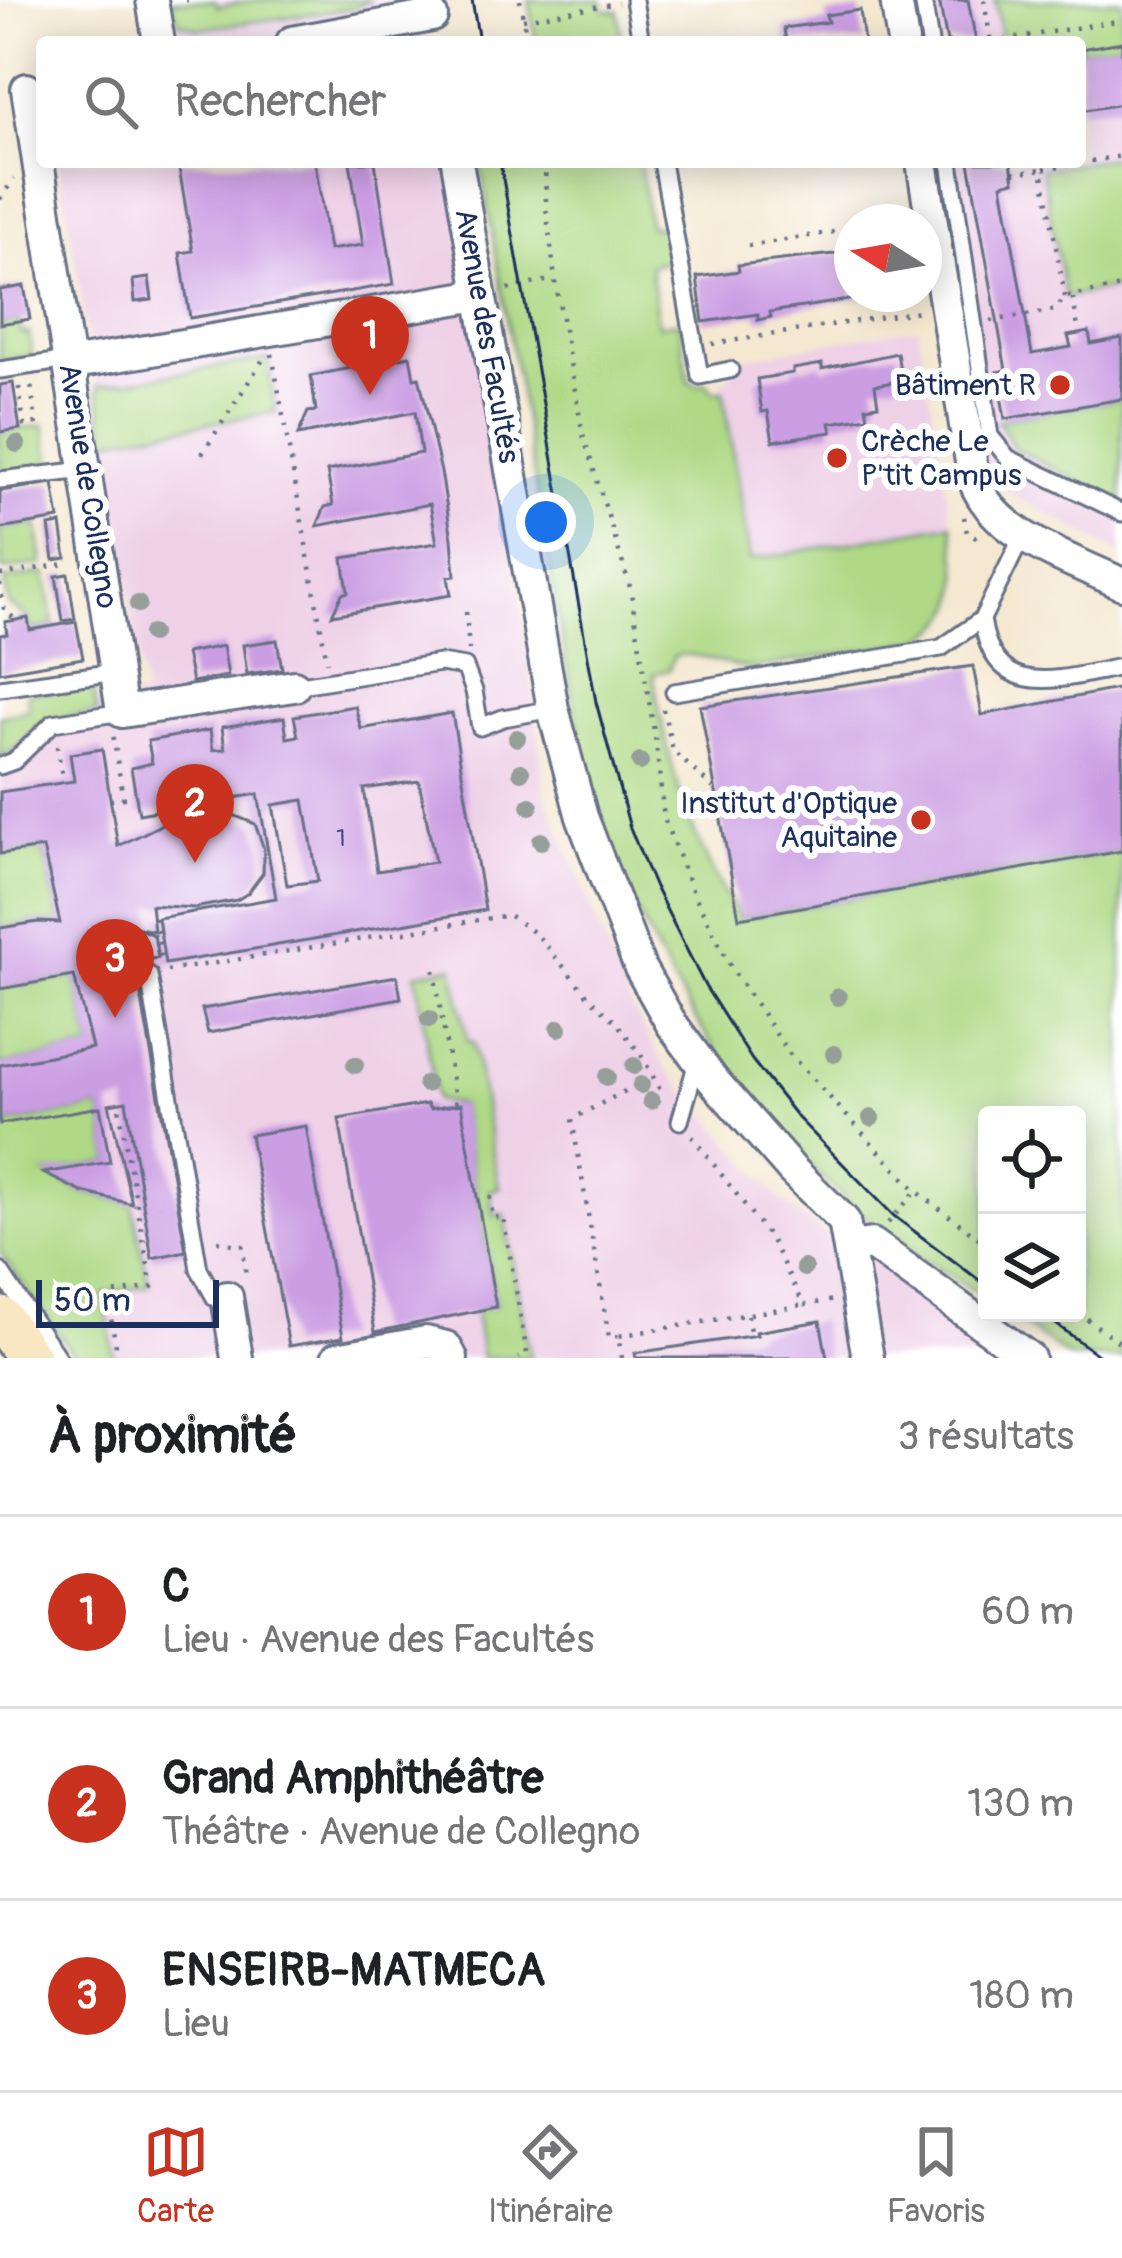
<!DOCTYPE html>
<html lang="fr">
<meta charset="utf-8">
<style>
:root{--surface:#fff;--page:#f2f2f2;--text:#202124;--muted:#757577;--line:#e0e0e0;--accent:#c8321e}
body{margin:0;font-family:Pangolin,sans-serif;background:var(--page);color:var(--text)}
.controls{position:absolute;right:36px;bottom:36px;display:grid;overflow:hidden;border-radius:12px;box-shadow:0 6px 30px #0003}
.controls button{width:108px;height:108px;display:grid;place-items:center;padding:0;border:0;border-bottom:3px solid var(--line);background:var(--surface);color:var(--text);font:60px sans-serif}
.compass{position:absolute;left:834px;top:204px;width:108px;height:108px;border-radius:50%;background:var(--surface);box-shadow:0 6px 30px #0003;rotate:281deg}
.scale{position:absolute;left:36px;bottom:30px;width:183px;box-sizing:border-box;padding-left:12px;border:6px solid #1b2f5e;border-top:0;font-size:33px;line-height:42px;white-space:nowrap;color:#1b2f5e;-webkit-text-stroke:9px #fff;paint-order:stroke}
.you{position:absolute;left:546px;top:522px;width:42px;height:42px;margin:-30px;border:9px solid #fff;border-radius:50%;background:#1a73e8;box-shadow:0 0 0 18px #1a73e833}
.badge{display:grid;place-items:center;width:78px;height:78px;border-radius:50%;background:var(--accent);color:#fff;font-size:39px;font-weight:700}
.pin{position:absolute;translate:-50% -99px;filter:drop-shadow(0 3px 6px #0008)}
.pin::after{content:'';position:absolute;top:63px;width:42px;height:36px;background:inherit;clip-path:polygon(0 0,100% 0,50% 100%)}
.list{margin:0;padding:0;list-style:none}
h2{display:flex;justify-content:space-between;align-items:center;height:156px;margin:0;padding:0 48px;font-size:51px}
h2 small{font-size:39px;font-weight:400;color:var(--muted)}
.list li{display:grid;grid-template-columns:78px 1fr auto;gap:36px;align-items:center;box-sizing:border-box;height:192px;padding:0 48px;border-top:3px solid var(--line)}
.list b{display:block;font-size:45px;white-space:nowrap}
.list p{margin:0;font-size:39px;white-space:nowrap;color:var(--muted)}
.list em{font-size:39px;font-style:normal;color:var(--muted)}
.icon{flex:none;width:66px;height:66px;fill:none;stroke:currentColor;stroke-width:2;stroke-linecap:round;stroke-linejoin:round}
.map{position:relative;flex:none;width:1122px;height:1358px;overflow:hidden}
.search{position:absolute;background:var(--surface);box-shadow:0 6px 30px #0003;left:36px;right:36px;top:36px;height:132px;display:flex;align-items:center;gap:30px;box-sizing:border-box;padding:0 42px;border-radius:12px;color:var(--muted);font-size:45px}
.sheet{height:732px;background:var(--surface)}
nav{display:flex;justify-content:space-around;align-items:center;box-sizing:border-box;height:168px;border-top:3px solid var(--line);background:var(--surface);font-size:33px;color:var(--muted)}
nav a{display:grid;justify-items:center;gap:6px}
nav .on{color:var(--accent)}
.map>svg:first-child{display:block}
</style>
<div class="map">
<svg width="1122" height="1358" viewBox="0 0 1122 1358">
<rect width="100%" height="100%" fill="#fff"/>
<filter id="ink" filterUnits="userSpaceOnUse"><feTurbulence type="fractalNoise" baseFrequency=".00833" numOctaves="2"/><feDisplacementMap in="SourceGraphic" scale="24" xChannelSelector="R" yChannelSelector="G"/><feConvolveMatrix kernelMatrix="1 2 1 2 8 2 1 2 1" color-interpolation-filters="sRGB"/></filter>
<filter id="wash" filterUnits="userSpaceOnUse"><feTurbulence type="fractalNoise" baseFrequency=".004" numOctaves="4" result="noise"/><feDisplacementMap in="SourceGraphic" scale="48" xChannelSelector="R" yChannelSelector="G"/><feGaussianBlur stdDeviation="2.7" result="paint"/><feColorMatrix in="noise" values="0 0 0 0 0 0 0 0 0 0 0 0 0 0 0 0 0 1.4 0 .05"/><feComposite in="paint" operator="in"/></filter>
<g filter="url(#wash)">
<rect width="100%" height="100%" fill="#f4e8d1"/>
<g fill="#eed0e7">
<path d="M171,0H423L430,42H179Z"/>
<path d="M909,0H1122V554L989,482L935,162H1080V42H916Z"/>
<path d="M59,162H451L528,653L545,794L630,1005L667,1070L780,1200L829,1239L884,1241L1044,1358H79L0,1247V722L145,696Z"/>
<path d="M918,327L952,524L750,561L721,381L731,379L728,361Z"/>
</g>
<g fill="#afd985" stroke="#658472" stroke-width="3">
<path d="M170,0L216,1L217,7L254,0H371L354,8L199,29L179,22Z"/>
<path d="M529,0H602L603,10L618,11L622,42H536Z"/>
<path d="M995,0H1122V42L1080,49V42H1002Z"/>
<path d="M1122,156V287L1065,297L1042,169Z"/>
<path d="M480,162H640L649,226L665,227L671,260L650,265L658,325L679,322L689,382L697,385L706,383L714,392L723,391L750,560L952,524C958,574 974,613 919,640L755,668C726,669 703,650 674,656L669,670L653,674C668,768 688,836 739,918L1122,851V1358H1070L1007,1313H1077V1115H987V1299C954,1278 918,1258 887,1234C738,1121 620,925 580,743Z"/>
<path d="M19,321L21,333H29L32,356L0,361V324Z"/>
<path d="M268,359L275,412L106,440L98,386Z"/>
<path d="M1122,399V503L1014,448L998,420Z"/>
<path d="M44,425L51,468L0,477V432Z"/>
<path d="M37,523L43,564L2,570L0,529Z"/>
<path d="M45,573L54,626L30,630L28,618L8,604L4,580Z"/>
<path d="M92,684L97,713C74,716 48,716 30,733C20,743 14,752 0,758V716L29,710L27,694Z"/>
<path d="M43,848L60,923L38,922L0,928V854Z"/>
<path d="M453,967L468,1042H473L499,1188L490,1190L494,1215L504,1214L530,1357L482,1358L475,1311L496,1306L461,1105L436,1100L416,973Z"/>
<path d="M74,976L92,1048L0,1065V989Z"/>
<path d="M100,1107L110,1162L45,1174L82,1192L132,1204L149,1285L104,1294L114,1358H76L0,1252V1125Z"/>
</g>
<g id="blocks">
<g fill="#cb9de3" fill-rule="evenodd">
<path d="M939,0H968L976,42H947Z"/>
<path d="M860,10L864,42H786L784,28L828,22L826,15Z"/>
<path d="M1122,42V104L1080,111V49Z"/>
<path d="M178,162H315L329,250L363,245L350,162H375L394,284L190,318L180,253L193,251Z"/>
<path d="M969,162H1011L1014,181L1002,184L1032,354L1071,347L1068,336L1089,332L1091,344L1122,338V399L1005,419L997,372L1006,370Z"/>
<path d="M852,252V294L868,297L770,312L771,317L758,320V314L703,322L697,277L739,271L738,265Z"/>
<path d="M149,278L152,300L135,302L133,280Z"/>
<path d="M24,286L30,319L0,324V290Z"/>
<path d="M897,353L902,381L875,385L878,405L866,407L868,417L830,423L832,432L773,441L768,411L762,412L757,379L793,373V369L822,364V369Z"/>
<path d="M410,356L414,378L419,377L441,472L452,539L455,576L448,577L451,595L332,615L342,594L348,592L343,558L437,543L430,504L317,526L325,507L333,505L327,471L421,453L415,412L298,435L308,412L316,411L311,376Z"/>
<path d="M13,383L20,429L0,432V385Z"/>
<path d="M53,483L59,519L0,529V491Z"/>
<path d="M61,524L66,558L54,560L49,526Z"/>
<path d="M68,574L75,619L63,621L56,576Z"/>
<path d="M28,618L30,630L76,622L83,658L0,672V635L7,634L5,622Z"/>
<path d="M277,640L282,669L247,674L243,645Z"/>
<path d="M223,646L228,676L192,682L186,653Z"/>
<path d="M973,666L982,715L1122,688V851L739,918L700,706Z"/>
<path d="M355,706L361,729L452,713L485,910L165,964L158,918L276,898L258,794L139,814L131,768L152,763L148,741L210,730L213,750L225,749L222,727L284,717L287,738L298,736L294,716ZM419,781L435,862L377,871L364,789ZM304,800L318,881L287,885L273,805Z"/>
<path d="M102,749L118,846L181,815L206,811L226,812L255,824L264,849L263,873L248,893L237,900L194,908L151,905L154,931L134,927L154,935L158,958L135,961L186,1251L152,1258L126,1101L109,1104L132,1204L82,1192L43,1173L110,1162L100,1107L0,1124V1065L92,1048L74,976L0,989V928L38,922L60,923L43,848L0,854V792L74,781L70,754Z"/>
<path d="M397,976L401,998L208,1033L202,1009Z"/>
<path d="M427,1104L430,1109L461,1104L496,1307L375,1332L339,1119Z"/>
<path d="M306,1126L343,1337L289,1346L250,1135Z"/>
<path d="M820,1321L827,1358H636L635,1353L757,1335L756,1332Z"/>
</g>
</g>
</g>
<g filter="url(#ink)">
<use href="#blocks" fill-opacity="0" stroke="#677086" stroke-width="3"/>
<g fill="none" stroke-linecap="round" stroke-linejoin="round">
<defs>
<g id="lane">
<path d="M634,0L641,42"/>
<path d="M923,0L930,42"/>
<path d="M662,162L700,376L730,370"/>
<path d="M950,162L990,436L1008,458L1122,513"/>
<path d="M0,370L55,362L69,364"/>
<path d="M0,480L85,470"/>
<path d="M982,619C994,704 1061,678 1122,667"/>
<path d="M294,686L440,663L465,667L474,691L480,727L503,718L553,709"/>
<path d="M0,688L116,672"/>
<path d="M674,692L941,648L982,619L1023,535"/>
<path d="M0,766L14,761L53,723L122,712"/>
<path d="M149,975L199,1269L215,1298"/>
<path d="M680,1121L697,1062"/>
<path d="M0,1271L58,1358"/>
</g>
<g id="street">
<path d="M152,0L159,42"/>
<path d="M896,0L903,42"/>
<path d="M292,42L432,16"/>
<path d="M27,89L122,712L294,686"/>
<path d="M457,162L553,709L582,817L640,968L671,1023L712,1079L793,1171L844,1221L868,1358"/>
<path d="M922,162L974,480C996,538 1070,558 1122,584"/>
<path d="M69,364L479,295"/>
<path d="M849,1247L872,1244L1029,1358"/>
<path d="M227,1297L237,1358"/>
<path d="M337,1358L426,1342L446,1347L452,1358"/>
</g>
<path id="secondary" d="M0,1318L29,1358"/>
</defs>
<use href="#lane" stroke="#677086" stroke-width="21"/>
<use href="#street" stroke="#677086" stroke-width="36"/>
<use href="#secondary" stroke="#677086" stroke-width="48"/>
<g stroke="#677086" stroke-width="4.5" stroke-dasharray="3 9" stroke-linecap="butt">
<path d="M186,0H188"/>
<path d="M520,0L527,42"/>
<path d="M984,0L991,42"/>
<path d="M523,19L618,3"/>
<path d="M992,42L1122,20"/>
<path d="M545,162L546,206L555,279L583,435L630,587L656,743L664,819L691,888L733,971L789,1053L916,1191L987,1244"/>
<path d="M1013,173L1042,169"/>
<path d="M0,199L14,179"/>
<path d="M748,246L852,229"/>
<path d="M508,289L555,279"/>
<path d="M1065,297L1042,169L1122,156"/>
<path d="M1073,298L1079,334"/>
<path d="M991,321L1055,310L1065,297L1122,287"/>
<path d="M712,344L920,311"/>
<path d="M272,354L327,662"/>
<path d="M19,387L24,425L36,423L31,385"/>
<path d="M202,454L264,358"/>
<path d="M964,517L967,533L980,540"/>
<path d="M0,575L71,563"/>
<path d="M0,583L4,610L16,620"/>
<path d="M466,612L469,650"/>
<path d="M663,709L673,751L713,788"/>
<path d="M57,746L63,782"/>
<path d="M123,798L137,797"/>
<path d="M110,800L123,798L113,734"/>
<path d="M155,918L161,958"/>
<path d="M434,970L456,1105"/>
<path d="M167,971L509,915L538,936L588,996L616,1022L643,1058L664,1097"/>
<path d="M692,1136L770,1238L804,1305L834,1300"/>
<path d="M477,1201L490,1198L493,1218L503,1216L527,1354L519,1358"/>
<path d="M888,1223L916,1191"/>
<path d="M218,1241L243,1246L246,1278"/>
<path d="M1077,1312L1122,1344"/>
<path d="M747,1315L751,1336"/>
<path d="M618,1336L609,1338L572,1119L653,1076"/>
<path d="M118,1358L107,1295L152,1287L118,1102"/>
<path d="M622,1358L618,1336L804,1305"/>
</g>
<use href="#lane" stroke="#fff" stroke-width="15"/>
<use href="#street" stroke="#fff" stroke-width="30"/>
<use href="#secondary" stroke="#f9e7c3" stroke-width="42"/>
<g stroke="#1b2f5e" stroke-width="3">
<path d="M472,0L479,42"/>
<path d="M500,162L596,702L630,828L652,881L705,986L752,1060L798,1118L894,1216L987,1286"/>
<path d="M1041,1313L1102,1358"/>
</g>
</g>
<g fill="#959e98">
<circle cx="17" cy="444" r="9"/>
<circle cx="138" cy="604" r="9"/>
<circle cx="151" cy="634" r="9"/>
<circle cx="517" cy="738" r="9"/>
<circle cx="640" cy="762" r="9"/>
<circle cx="521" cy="772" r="9"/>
<circle cx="530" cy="806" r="9"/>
<circle cx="541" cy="841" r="9"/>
<circle cx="838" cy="997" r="9"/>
<circle cx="429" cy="1019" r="9"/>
<circle cx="559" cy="1028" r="9"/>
<circle cx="834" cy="1054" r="9"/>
<circle cx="355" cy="1065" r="9"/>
<circle cx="634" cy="1066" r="9"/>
<circle cx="607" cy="1077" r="9"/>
<circle cx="426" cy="1084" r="9"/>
<circle cx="641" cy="1085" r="9"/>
<circle cx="651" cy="1101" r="9"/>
<circle cx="871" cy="1118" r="9"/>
<circle cx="804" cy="1268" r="9"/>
</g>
</g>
<g fill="#c8321e" stroke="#fff" stroke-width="4.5">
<circle cx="1060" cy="385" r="12"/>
<circle cx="837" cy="458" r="12"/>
<circle cx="921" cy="820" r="12"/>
</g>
<g text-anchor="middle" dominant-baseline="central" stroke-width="12" stroke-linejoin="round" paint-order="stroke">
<g font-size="24" fill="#474a7f">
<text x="341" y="838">1</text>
</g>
<g font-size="30" fill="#1b2f5e" stroke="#fff">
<text transform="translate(487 336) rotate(80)">Avenue des Facultés</text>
<text transform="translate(88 486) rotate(81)">Avenue de Collegno</text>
</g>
<g font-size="30" fill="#1b2f5e" stroke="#fff" text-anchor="end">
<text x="1036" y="385">Bâtiment R</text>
<text x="861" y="441" text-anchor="start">Crèche Le<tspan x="861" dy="34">P'tit Campus</tspan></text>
<text x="897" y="803">Institut d'Optique<tspan x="897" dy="34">Aquitaine</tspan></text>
</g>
</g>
</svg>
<div class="controls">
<button><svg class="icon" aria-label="locate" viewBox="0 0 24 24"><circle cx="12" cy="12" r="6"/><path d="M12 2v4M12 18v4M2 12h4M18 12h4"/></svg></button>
<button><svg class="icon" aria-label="layers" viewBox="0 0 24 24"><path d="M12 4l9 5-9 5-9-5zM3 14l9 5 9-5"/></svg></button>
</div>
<svg class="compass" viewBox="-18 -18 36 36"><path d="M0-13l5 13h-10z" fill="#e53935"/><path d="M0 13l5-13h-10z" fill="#757577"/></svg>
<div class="scale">50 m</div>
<div class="you"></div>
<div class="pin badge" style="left:370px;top:395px">1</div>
<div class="pin badge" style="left:195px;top:863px">2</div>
<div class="pin badge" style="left:115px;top:1018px">3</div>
<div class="search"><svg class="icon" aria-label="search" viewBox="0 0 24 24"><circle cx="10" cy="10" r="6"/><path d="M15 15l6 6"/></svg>Rechercher</div>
</div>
<section class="sheet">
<h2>À proximité<small>3 résultats</small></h2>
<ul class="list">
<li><span class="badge">1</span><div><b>C</b><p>Lieu · Avenue des Facultés</p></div><em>60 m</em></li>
<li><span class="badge">2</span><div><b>Grand Amphithéâtre</b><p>Théâtre · Avenue de Collegno</p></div><em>130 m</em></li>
<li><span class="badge">3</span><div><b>ENSEIRB-MATMECA</b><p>Lieu</p></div><em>180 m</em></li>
</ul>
</section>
<nav>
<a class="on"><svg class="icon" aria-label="map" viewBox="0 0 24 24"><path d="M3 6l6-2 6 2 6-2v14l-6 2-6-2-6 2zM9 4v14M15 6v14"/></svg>Carte</a>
<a><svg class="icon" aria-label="directions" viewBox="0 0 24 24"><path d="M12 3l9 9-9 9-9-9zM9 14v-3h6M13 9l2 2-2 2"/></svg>Itinéraire</a>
<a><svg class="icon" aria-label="saved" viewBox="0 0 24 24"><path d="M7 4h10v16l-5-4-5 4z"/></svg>Favoris</a>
</nav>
